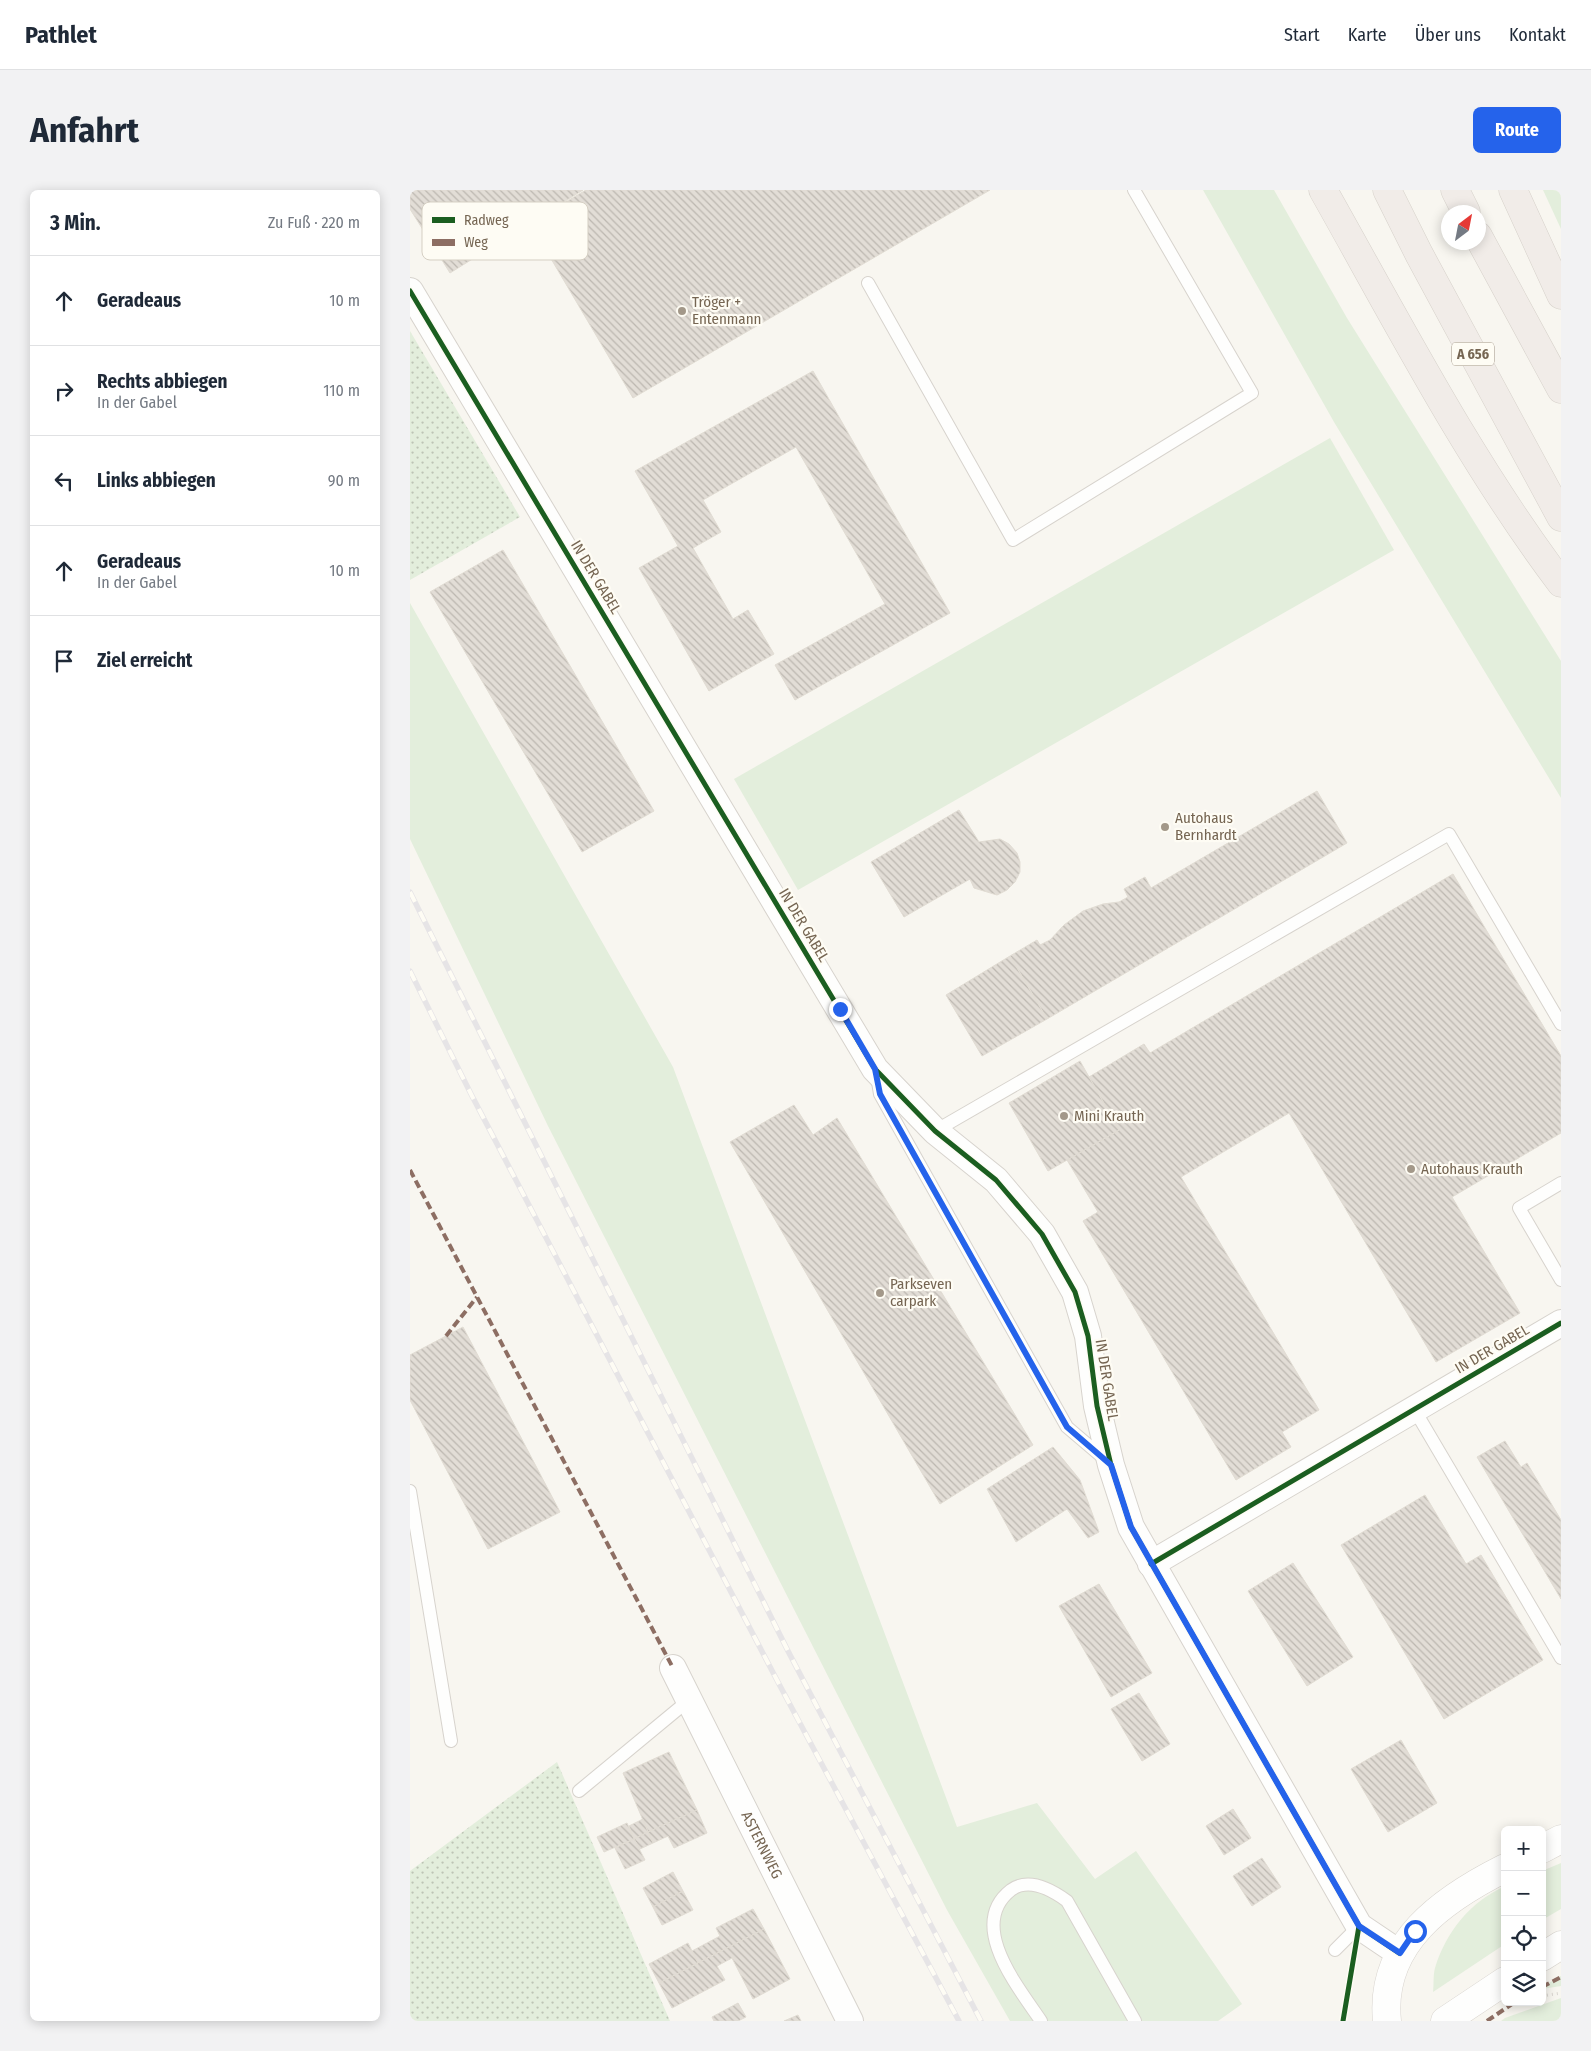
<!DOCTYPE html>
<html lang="de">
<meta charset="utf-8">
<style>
:root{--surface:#fff;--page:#f2f2f3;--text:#1f2937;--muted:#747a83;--line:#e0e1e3;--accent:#2563eb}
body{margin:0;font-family:"Fira Sans Condensed",sans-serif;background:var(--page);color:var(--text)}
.controls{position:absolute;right:15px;bottom:15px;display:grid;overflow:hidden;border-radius:8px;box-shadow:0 2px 12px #0003}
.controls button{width:45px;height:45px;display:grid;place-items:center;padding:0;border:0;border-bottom:1px solid var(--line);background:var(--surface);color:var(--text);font:25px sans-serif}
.compass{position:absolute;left:1031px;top:15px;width:45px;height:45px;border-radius:50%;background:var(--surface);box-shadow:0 2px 12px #0003;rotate:32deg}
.stop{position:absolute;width:15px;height:15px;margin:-11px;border:4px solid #2563eb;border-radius:50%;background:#fff}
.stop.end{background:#2563eb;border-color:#fff;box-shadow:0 1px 5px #0008}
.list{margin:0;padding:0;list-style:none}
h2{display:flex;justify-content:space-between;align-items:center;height:65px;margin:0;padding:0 20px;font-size:21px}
h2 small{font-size:16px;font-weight:400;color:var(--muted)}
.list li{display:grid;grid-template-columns:32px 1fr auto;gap:15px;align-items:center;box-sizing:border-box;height:90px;padding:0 20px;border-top:1px solid var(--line)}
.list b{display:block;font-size:19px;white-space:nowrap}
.list p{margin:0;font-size:16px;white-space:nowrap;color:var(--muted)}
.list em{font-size:16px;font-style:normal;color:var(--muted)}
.icon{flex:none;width:28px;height:28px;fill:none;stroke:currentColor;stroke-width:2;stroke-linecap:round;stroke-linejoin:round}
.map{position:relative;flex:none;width:1151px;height:1831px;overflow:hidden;border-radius:8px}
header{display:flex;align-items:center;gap:30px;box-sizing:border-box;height:70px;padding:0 25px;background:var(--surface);border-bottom:1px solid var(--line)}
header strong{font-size:24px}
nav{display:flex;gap:28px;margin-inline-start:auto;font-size:18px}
.intro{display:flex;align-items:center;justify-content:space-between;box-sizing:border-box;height:120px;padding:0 30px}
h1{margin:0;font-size:35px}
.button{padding:12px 22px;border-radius:8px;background:var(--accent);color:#fff;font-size:18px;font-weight:700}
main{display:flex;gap:30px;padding:0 30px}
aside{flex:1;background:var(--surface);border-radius:8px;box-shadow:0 2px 12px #0003}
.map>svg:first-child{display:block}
</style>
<header>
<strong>Pathlet</strong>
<nav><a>Start</a><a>Karte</a><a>Über uns</a><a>Kontakt</a></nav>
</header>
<div class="intro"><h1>Anfahrt</h1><a class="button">Route</a></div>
<main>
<aside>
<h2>3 Min.<small>Zu Fuß · 220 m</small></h2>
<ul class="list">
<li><svg class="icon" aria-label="ahead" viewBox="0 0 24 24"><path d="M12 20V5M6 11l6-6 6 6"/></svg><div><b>Geradeaus</b></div><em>10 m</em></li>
<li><svg class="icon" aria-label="right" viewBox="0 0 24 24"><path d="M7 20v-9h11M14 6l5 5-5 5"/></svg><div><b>Rechts abbiegen</b><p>In der Gabel</p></div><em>110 m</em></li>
<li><svg class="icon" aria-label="left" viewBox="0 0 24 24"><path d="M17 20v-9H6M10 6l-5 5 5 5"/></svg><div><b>Links abbiegen</b></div><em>90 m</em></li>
<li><svg class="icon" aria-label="ahead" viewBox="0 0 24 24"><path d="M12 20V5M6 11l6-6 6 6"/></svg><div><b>Geradeaus</b><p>In der Gabel</p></div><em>10 m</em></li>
<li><svg class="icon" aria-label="arrive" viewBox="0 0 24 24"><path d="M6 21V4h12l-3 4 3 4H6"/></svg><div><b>Ziel erreicht</b></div></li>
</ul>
</aside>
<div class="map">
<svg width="1151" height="1831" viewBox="0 0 1151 1831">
<defs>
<pattern id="garden-dots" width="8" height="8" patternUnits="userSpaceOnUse" patternTransform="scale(1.25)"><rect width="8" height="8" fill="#e3eedc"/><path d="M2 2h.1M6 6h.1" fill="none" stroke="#bdc4b5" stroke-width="1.8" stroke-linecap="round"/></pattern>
<pattern id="building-back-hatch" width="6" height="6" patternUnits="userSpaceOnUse" patternTransform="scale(1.25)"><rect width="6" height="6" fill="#e2ddd6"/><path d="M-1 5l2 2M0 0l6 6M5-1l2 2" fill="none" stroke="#bcb7b0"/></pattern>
</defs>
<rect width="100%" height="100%" fill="#f8f6f0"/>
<g fill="#e3eedc">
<path d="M793,0H864L937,128L1151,471V608L924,232Z"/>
<path d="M1133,0H1151V39Z"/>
<path d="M920,248L984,360L388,700L324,589Z"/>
<path d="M0,413L263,877L547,1637L627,1613L685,1689L726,1661L832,1814L808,1831H600L537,1720L138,936L0,649Z"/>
<path d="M1151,1673V1719L1132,1730V1681Z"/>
<path d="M1095,1696V1754L1023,1802C1024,1794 1023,1785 1025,1778C1036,1742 1060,1712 1095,1696Z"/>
<path d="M1151,1786V1796L1132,1799V1797Z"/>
<path d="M1151,1808V1831H1091L1095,1828Z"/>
</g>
<g fill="url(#garden-dots)">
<path d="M0,141L110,327L0,390Z"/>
<path d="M147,1572L260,1831H0V1681Z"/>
</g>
<g fill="url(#building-back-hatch)" stroke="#e1dcd3">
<path d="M0,0H173L40,83L0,19Z"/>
<path d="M176,0H580L223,208L120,33Z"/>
<path d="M403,181L540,423L385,510L365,475L475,414L386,257L293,310L311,342L283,358L323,429L338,420L364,464L299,501L229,378L268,356L225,281Z"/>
<path d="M93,360L244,621L172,662L20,402Z"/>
<path d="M907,601L937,653L637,829L600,766L627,750L630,755L640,750L654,735L673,721L693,714L709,712L718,707L714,699L735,687L741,698Z"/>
<path d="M549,620L569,652L590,649L599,654L607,663L610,672V682L605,692L597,700L587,705L564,698L560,689L494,727L461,672Z"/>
<path d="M1043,684L1151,866V943L1042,1007L1110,1123L1026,1172L879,923L771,987L909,1220L872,1242L881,1257L826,1290L673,1031L688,1022L657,970L709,940L679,887L734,854L740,863Z"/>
<path d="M600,766L637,829L572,866L536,805Z"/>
<path d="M670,871L709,940L638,981L599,913Z"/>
<path d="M384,915L403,945L427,928L623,1255L530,1314L320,952Z"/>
<path d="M53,1137L150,1322L78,1359L0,1210V1165Z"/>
<path d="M1095,1251L1111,1277L1117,1273L1151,1330V1409L1067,1267Z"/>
<path d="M643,1257L670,1290L689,1342L678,1348L657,1319L606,1352L577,1299Z"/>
<path d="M1015,1305L1056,1374L1071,1365L1133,1470L1034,1529L931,1355Z"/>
<path d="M883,1373L943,1467L897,1496L838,1401Z"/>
<path d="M689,1394L742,1483L701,1507L649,1416Z"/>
<path d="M729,1503L760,1554L732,1571L701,1519Z"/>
<path d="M991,1550L1027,1613L978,1642L941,1579Z"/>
<path d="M259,1562L287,1620L238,1642L213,1583Z"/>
<path d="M823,1619L841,1648L814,1665L796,1636Z"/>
<path d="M287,1620L297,1643L264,1658L258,1646L243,1653L238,1642Z"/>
<path d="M233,1629L238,1642L224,1649L219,1636Z"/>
<path d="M217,1633L224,1649L194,1662L187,1647Z"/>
<path d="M238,1642L243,1653L230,1659L224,1649Z"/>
<path d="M224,1649L235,1670L215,1679L205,1658Z"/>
<path d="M852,1668L871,1697L842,1716L823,1686Z"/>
<path d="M263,1682L273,1701L243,1717L233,1698Z"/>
<path d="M273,1701L283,1720L252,1735L243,1717Z"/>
<path d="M343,1719L354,1739L288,1773L282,1761L310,1746L306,1738Z"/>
<path d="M354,1739L380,1789L343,1809L322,1768L307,1776L315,1790L262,1818L249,1793Z"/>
<path d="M278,1753L288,1773L249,1793L239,1774Z"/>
<path d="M328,1813L336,1827L328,1831H304L302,1827Z"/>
<path d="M388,1825L391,1831H374Z"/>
</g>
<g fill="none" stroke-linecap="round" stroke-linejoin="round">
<defs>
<g id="lane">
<path d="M458,93L603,350L842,203L724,0"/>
<path d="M467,886L470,904L657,1237L697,1271"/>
<path d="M525,941L1039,644L1151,834"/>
<path d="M1151,993L1109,1018L1151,1090"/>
<path d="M1004,1219L1151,1468"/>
<path d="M0,1301L41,1551"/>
<path d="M169,1601L279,1510"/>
<path d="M925,1760L949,1736"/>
<path d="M631,1831C609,1798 556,1735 601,1700C619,1687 642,1700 657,1711L725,1831"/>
</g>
<g id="street">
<path d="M0,101L465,879L525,941L586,990L632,1044L665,1102L678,1146L687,1216L701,1275L721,1337L949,1736L989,1763"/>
<path d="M741,1374L1151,1133"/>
<path id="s1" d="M263,1478L440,1831"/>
</g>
<g id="secondary">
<path d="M1132,1659L1151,1649"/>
<path d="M1132,1767L1151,1755"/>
<path d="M977,1831C969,1753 1033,1709 1095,1678"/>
<path d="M1035,1831L1095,1791"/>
</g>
<g id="highway">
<path d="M913,0C988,133 1059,271 1151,393"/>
<path d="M977,0L1009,64L1151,327"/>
<path d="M1045,0L1056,22"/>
<path d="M1103,0L1151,105"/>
<path d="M1068,46L1151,199"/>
</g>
</defs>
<use href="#lane" stroke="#d7d3cd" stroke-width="14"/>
<use href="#street" stroke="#d7d3cd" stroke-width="28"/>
<use href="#secondary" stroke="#d7d3cd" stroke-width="29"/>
<use href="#highway" stroke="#d6d1ca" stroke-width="29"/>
<path stroke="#dad6d0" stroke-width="3" stroke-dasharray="1 4" stroke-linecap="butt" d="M1132,1806L1151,1803"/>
<use href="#lane" stroke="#fefefd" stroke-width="12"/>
<use href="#street" stroke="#fefefd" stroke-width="26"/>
<use href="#secondary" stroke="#fefefd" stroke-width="28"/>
<use href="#highway" stroke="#f1ece8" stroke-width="28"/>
<defs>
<g id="rail">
<path d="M0,702L378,1461L571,1831"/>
<path d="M0,781L61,904L369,1494L549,1831"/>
</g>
</defs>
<use href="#rail" stroke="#e6e4e6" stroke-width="5.5"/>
<use href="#rail" stroke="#fefcf4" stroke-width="4" stroke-dasharray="11" stroke-linecap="butt"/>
<g stroke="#8d6e63" stroke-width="4" stroke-dasharray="8 4" stroke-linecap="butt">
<path d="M0,980L263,1478"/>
<path d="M36,1146L67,1107"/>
<path d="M1132,1797L1151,1787"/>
<path d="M1077,1831L1105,1812"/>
</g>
<defs>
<g id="cycleway">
<path d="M0,101L465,879L525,941L586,990L632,1044L665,1102L678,1146L687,1216L701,1275L721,1337L949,1736L989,1763"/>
<path d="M741,1374L1151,1133"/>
<path d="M933,1831L949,1736"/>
</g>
</defs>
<use href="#cycleway" stroke="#fefcf4" stroke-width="8"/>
<use href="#cycleway" stroke="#1b5e20" stroke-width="5"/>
</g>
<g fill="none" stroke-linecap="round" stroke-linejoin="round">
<path stroke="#2563eb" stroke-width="6" d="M430,819L465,879L470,904L657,1237L701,1275L721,1337L949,1736L990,1763L1005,1741"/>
</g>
<g fill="#a39889" stroke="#fefcf4" stroke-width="2">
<circle cx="272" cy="121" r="5"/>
<circle cx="755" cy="637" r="5"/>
<circle cx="654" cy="926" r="5"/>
<circle cx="1001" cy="979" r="5"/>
<circle cx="470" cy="1103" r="5"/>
</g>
<g text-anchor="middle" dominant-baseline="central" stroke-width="4.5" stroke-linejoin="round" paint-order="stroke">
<rect fill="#fefcf4" stroke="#9e9283" stroke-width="1" x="1042" y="152.5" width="42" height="23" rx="4"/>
<g font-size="14" font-weight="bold" fill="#756552">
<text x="1063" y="164">A 656</text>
</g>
<g font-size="15" fill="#756552" stroke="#fefcf4" text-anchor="start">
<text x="282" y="112">Tröger +<tspan x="282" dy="17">Entenmann</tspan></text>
<text x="765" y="628">Autohaus<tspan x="765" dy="17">Bernhardt</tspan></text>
<text x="664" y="926">Mini Krauth</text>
<text x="1011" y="979">Autohaus Krauth</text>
<text x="480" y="1094">Parkseven<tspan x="480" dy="17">carpark</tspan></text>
</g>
<g font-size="15" fill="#756552" stroke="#fefcf4">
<text transform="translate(186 387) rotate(59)">IN DER GABEL</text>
<text transform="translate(394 735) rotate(59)">IN DER GABEL</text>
<text transform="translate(1082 1159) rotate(-30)">IN DER GABEL</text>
<text transform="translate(697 1190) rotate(81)">IN DER GABEL</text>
<text stroke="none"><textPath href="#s1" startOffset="198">ASTERNWEG</textPath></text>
</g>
</g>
<rect x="12" y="12" width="166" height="58" rx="8" fill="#fefcf4" stroke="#d5cfc3" stroke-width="1"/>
<rect x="22" y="27" width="23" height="6" fill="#1b5e20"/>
<rect x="22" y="49" width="23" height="7" fill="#8d6e63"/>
<g font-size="14" fill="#756552">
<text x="54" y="35">Radweg</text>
<text x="54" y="57">Weg</text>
</g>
</svg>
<div class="controls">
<button>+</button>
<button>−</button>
<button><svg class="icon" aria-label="locate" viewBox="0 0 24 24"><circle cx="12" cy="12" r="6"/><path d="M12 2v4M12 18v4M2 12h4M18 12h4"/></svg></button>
<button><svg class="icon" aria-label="layers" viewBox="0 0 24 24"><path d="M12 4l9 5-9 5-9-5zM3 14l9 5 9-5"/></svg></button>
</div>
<svg class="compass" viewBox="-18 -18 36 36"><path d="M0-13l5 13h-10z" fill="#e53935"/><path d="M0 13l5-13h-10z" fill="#747a83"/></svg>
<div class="stop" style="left:1005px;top:1741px"></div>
<div class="stop end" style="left:430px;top:819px"></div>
</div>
</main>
